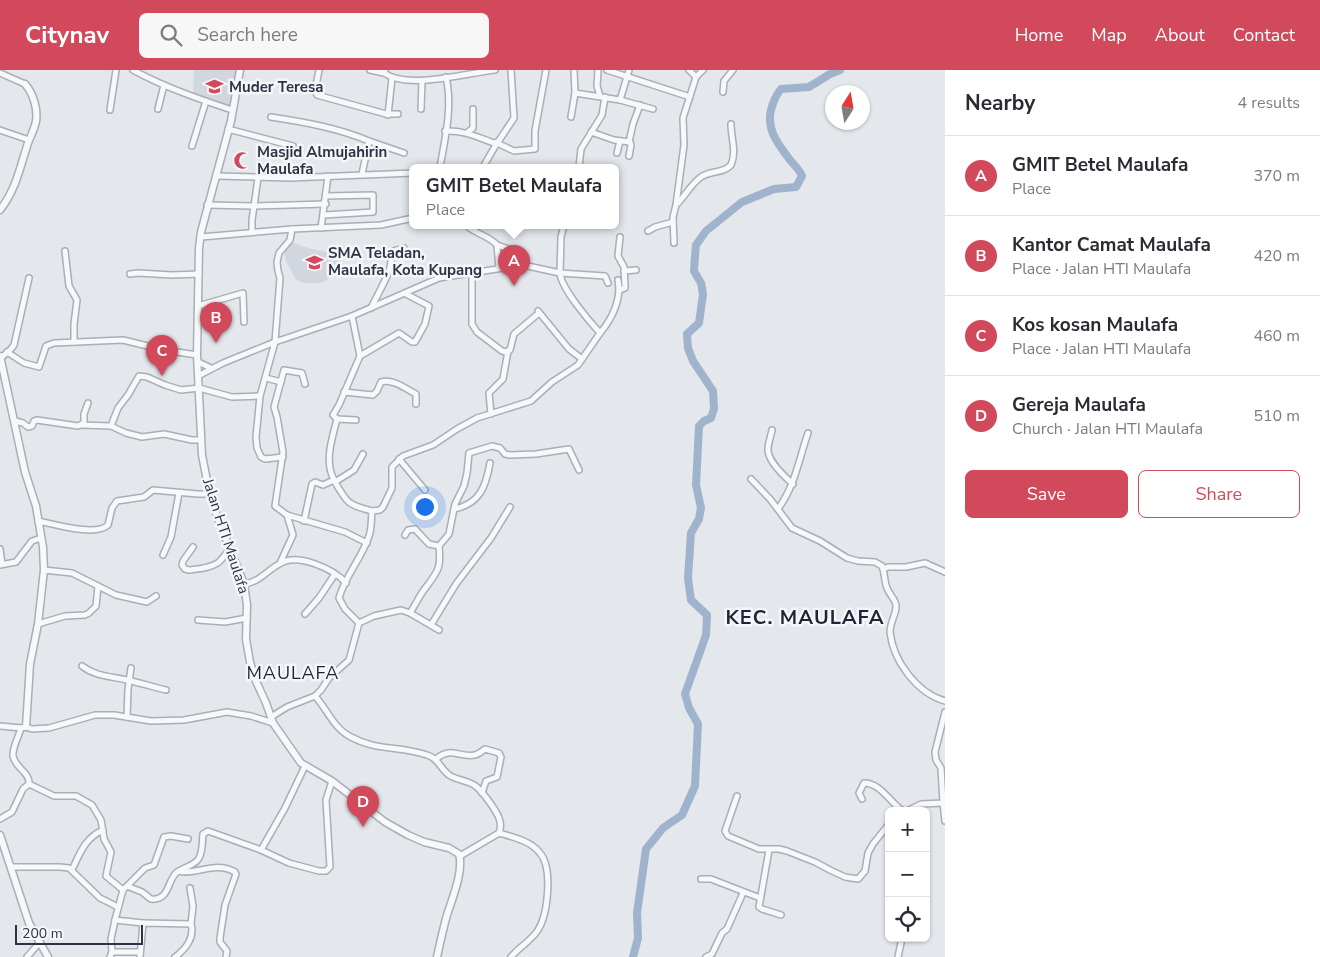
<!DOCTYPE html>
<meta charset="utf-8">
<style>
:root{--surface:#fff;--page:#f7f7f7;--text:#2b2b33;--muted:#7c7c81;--line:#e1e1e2;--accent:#d1495b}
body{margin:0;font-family:"Nunito Sans",sans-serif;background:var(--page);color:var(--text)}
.controls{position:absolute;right:15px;bottom:15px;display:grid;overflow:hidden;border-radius:8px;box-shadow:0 1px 4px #0004}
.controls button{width:45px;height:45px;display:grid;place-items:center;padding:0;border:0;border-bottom:1px solid var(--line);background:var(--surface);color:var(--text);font:25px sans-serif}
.compass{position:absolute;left:825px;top:15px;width:45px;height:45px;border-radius:50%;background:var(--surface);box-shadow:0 1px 4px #0004;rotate:11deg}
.scale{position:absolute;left:15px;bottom:12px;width:128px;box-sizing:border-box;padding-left:5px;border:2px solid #2b3445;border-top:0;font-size:14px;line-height:18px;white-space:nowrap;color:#2b3445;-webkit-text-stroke:4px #f4f6f9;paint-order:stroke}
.you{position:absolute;left:424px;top:436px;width:18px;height:18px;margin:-12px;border:4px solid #fff;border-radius:50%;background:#1a73e8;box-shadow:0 0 0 8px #1a73e833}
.badge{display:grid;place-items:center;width:32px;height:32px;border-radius:50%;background:var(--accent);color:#fff;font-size:16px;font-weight:700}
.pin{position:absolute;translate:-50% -41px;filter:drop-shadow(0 1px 2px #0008)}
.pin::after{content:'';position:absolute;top:26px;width:18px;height:15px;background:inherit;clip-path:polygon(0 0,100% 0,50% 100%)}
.popup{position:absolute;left:409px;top:94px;width:210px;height:65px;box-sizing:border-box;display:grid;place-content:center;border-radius:8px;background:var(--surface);filter:drop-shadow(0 1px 4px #0005);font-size:16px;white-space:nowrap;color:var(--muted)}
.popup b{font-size:19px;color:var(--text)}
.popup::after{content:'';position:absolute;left:50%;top:100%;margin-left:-10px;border:10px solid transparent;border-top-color:var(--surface)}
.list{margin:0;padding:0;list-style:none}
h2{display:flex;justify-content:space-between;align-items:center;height:65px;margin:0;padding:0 20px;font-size:21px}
h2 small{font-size:16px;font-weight:400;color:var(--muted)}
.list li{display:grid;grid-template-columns:32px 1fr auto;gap:15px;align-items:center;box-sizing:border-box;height:80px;padding:0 20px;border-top:1px solid var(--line)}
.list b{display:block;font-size:19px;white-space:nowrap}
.list p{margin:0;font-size:16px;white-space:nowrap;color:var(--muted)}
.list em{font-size:16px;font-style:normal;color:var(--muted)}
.actions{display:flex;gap:10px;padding:15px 20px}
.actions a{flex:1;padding:11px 0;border:1px solid var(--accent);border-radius:8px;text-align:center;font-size:18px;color:var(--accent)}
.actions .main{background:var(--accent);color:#fff}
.icon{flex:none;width:28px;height:28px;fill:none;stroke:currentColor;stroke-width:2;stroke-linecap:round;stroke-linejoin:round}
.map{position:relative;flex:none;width:945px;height:887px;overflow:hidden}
header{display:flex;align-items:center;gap:30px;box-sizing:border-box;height:70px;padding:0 25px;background:var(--accent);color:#fff}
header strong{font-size:24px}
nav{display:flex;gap:28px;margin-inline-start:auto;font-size:18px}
.search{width:350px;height:45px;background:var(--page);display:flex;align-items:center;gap:12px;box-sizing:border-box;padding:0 18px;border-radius:8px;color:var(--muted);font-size:19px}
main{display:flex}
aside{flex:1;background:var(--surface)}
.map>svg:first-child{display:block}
</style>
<header>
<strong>Citynav</strong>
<div class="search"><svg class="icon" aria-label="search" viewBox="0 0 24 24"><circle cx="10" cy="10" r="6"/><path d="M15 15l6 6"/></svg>Search here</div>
<nav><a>Home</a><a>Map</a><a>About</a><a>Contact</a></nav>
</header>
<main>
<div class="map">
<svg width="945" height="887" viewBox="0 0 945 887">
<rect width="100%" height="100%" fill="#e4e7ec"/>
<g fill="#d2d6de">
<path d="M194,0H240L232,35L225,36L193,24Z"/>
<path d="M294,173L308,178L341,185L342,190L327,210L320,213H304L296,210L287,193L284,182L289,175Z"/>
</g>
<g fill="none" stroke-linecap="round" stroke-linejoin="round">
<path stroke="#9fb4cc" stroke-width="8" d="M633,887L638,868L637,843L646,779L663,758L682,745L695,716L698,654L689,638L685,624L706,565L707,545L691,530L688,508L691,463L699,449L701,438L696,415L699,356L704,351L711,348L714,339L713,321L693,291L688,278L687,264L699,253L703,224L701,213L694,201L695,186L696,175L706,161L742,132L774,119L796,117L802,106C799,99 795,96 790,90C779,75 766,60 771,40C773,32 776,25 781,19L809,17L830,4L840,0"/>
<defs>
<g id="minor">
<path d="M133,0C164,17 199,29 232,40"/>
<path d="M319,0L315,21L317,25L386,44H398"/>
<path d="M370,0L384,3"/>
<path d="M385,0L384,3C408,20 467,3 495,0"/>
<path d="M574,0L575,23L620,30L653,39"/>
<path d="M598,0L597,16L600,26"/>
<path d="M607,0L690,27"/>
<path d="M0,3L25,14"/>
<path d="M696,7L703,0"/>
<path d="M723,22L724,11L733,0"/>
<path d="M620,30L629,0"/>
<path d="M158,39L164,15"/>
<path d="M421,39L422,11"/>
<path d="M110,40L116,0"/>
<path d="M388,45L392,8"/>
<path d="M271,47C304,52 338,58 369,71L362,104"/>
<path d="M571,47L575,23"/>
<path d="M228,59L293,76"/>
<path d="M0,60L29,70"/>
<path d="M445,61C464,60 477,67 494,73L498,72L514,48L511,0"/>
<path d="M468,62L473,58V39"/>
<path d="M591,62L614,70L630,72L631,75L629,86"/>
<path d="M369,71L404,83"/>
<path d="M629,72L633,54L640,35"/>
<path d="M192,76L206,31"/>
<path d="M617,83L620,71"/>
<path d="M440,97C445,69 453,36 446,7"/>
<path d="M483,97L497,73L514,81L535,79V61L546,0"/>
<path d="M579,97L581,79L602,45L605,27"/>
<path d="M217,106L290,108L413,103"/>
<path d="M677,134C685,126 692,113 701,107C711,100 723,104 731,95C737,81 731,69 731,54"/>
<path d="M207,135L254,136L326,134"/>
<path d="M324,145L373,142V125L326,126"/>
<path d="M466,155C475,164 488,165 497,175L499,198"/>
<path d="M564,155L561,167L560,203L605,206L608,213"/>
<path d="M321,158L328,106"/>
<path d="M648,161L655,157L673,152"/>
<path d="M252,162V150L258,108"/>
<path d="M201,167L292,159L381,155L413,148"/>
<path d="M620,167L618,186L624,197L625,216V218L620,220"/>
<path d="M674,173L673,147L676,135L684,75L683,48L696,7L689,0"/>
<path d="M497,175L520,183L522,186L523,195"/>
<path d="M65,181L69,216L77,230L74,254V272"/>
<path d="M624,201L636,200"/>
<path d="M472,203V254L477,262L502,281L506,282L510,280L514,264L539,243"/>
<path d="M130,204L138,203L172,205L199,204"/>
<path d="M198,236L243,223L244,252"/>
<path d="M371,238C377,226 384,214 389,201C391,195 391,188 393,181L404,178"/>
<path d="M538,241L569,279L582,289"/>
<path d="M600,263C612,249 622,229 618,210"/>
<path d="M7,282L24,293L39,297L46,276L54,273L123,270L164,280L197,285"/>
<path d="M360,286L399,263L412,272H415L425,254L429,236L406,224"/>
<path d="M1,288L11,279L14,275L29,208"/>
<path d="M198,292L211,298"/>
<path d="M198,306L223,293L275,272L352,246L439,208L523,195L560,203C561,218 589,251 600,263L578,295L552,312L531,331L477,348L457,359L433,375L403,386L392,397V418L383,437L380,440L372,441C371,450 372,458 369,466C362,488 345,506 339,528L345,539L359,553L349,590L329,608L321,620L315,626C327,639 333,657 349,666C378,682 399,675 427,685C438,688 440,698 449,705C456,710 466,710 474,715C481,719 496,740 499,748C501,753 501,758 499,763"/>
<path d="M266,308L281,312"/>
<path d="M344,322L373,325L377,321L381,312C392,308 406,319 416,324V334"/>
<path d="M491,344L489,323L503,309L508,281"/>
<path d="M337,349L333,345L339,335L360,286L352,246"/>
<path d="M15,351L23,353L28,357L32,356L34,351L37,350L78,356L84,353V344L88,333"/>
<path d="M81,355L111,356L118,338L128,325L139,306L147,307L165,315L181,320L199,318L232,327L260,326"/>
<path d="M111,356L126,363L142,367L164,364L192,370H200"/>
<path d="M772,360C771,366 768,373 768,379C767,390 785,407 793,414"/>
<path d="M363,384L354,400L335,412C347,433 348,435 372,441"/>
<path d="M283,387L265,389L261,387L257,378L256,367L260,326L275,272L280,208L278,201L277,192L279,183L290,170L292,159"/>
<path d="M399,389L425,420"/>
<path d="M751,409L770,429L792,458L820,471L847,488L858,491L875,492L882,496C885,503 884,511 887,518C889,524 895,529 896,535C897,543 890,552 890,562C893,591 917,623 945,631"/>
<path d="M454,439C480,434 486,416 490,393"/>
<path d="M778,439C795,416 799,389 808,363"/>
<path d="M287,445L345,462L367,473"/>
<path d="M38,451C54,454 96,467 108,455L112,438L117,431L144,427L153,420L198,424H205L209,421"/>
<path d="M304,451L312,414L315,412L323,415L334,410C324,391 332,369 337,349L356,350"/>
<path d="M405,465L408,460L415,459L429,474L439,476"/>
<path d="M193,477L183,491L182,495L185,499L189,500C198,499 213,498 220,491C224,487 225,483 231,480"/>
<path d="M0,479L2,494"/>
<path d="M163,485L171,467L179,423"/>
<path d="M280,493L293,465L287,445L275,436L283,382L277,347L274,337L284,300L302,303L305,314"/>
<path d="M0,495L16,492L32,471L41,468"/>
<path d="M883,499L888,497H906L925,493L945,502"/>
<path d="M44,500L72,503L116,525L147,532L156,526"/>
<path d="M244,514C260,512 267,500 281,493C298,483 334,499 346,513"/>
<path d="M410,543C416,534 420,524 427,516C439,500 441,497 439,476L449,464L455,434L464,416L467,403L469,383L492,376L500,378L505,384L510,385L536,384L569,379L579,400"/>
<path d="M305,544L319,528L335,504"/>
<path d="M198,550L225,552L247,548"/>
<path d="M359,553L374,546L401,540L410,543L439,560"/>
<path d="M38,554L65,546L85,545L89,543L96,536L98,516"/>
<path d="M431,555L456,514L491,468L510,437"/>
<path d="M82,596C96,607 111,606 127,610C141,613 153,617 166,620"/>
<path d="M127,647L128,619L131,598"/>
<path d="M271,647L287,637L315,626"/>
<path d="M0,656L21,658L26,657L32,659L49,658L95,645H114L151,651L184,650L227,642L251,646L273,653"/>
<path d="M21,658C19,666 12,678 13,686C15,698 30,702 29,714"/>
<path d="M436,689C451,676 459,688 475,685C479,684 482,681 485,679L499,683L501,687L497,707L486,711L482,723"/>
<path d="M737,726L725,761L728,766L759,779H779L787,781L815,792L830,800L845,807L858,809L865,801L868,783L873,774L889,754"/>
<path d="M862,729L859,723L864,713C881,713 890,733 903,741"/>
<path d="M943,733L945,751"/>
<path d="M907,741L921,734L943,733L941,698L936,690L935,682L945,642"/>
<path d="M0,749L12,742L23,719L29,714L54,726H76L92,735L101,750L104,769L111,782L106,806L123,820"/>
<path d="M261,780L285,738L305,696"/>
<path d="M769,780L759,837L762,839L781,845"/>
<path d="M460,786L499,763C513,767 531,771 540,783C553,798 548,844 538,860C531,871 519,877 511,887"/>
<path d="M11,797H60L69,798L100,828L118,837"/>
<path d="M72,800C80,783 85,768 103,760"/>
<path d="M179,801C195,806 215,790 235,802L236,804L225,835L220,868V872L227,881L226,887"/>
<path d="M701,809H711L760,828"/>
<path d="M127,816L142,822L151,829C169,831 167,812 176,803C183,797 195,796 199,788C203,781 202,772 203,764L208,761L261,780L289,793L319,801H326L330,797L326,730L332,711"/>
<path d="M190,818L193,836L191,854"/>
<path d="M143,853L115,850L123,820L145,798L154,795L164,767L171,766L188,769"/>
<path d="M112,882L111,869L115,850"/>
<path d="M27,887L40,872"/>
<path d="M110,887L112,882H140"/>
<path d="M140,887L143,853L191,854C195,867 186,879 175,887"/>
<path d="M706,887L712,884L722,863L727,859L743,823"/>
<path d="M898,887L902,868"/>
</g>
<g id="tertiary">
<path d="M240,0L231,51L201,162L199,178L197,285L202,385L209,421L218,449L244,514L247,535L246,569L250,592L255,609L266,633L273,653L301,693L332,711L385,752L408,765L424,772L449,778L459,784C464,801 452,829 447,845C443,859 440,873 437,887"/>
<path d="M0,140C16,120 20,97 28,73C31,65 35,58 36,51C38,39 33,23 25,14"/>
<path d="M0,286L25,402L36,436L43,477L44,500L38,554L30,594L26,657"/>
<path d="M0,765L29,853L48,887"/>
</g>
</defs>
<use href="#minor" stroke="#a9aeb7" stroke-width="8"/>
<use href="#tertiary" stroke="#a9aeb7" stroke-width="9"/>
<use href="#minor" stroke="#f7f8fa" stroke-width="5"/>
<use href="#tertiary" stroke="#f7f8fa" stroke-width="6"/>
</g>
<defs>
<symbol id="school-bare" viewBox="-9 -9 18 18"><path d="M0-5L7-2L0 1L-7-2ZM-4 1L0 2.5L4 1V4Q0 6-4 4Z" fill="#d1495b" stroke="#f4f6f9" stroke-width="2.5" paint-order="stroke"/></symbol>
<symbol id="mosque-bare" viewBox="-9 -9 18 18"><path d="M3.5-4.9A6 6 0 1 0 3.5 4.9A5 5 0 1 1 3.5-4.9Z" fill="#d1495b" stroke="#f4f6f9" stroke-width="2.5" paint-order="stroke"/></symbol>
</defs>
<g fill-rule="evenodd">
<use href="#school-bare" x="202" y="4" width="25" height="25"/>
<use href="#mosque-bare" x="230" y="78" width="25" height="25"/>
<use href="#school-bare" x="302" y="180" width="25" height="25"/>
</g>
<g text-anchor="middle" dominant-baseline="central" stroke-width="5" stroke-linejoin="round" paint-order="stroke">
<g font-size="15" font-weight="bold" fill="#2b3445" stroke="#f4f6f9" text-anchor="start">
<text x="229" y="17">Muder Teresa</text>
<text x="257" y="82">Masjid Almujahirin<tspan x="257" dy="17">Maulafa</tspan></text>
<text x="328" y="183">SMA Teladan,<tspan x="328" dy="17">Maulafa, Kota Kupang</tspan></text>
</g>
<g font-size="15" fill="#2b3445" stroke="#f4f6f9">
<text transform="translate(226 466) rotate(72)">Jalan HTI Maulafa</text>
</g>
<g font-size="18" letter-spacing="1" fill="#1d2536" stroke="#f4f6f9">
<text x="293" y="603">MAULAFA</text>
</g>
<g font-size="20" font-weight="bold" letter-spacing="1" fill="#1d2536" stroke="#f4f6f9">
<text x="805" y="547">KEC. MAULAFA</text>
</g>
</g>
</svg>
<div class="controls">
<button>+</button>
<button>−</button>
<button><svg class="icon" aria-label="locate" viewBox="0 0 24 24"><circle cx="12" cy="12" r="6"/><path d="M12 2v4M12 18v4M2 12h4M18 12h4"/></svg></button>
</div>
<svg class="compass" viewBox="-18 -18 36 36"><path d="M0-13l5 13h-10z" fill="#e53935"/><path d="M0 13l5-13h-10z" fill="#7c7c81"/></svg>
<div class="scale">200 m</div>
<div class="you"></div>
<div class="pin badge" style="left:514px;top:216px">A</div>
<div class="popup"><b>GMIT Betel Maulafa</b>Place</div>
<div class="pin badge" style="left:216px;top:273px">B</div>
<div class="pin badge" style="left:162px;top:306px">C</div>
<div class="pin badge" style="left:363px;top:757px">D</div>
</div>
<aside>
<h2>Nearby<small>4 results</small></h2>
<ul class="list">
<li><span class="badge">A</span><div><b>GMIT Betel Maulafa</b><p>Place</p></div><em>370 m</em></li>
<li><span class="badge">B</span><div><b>Kantor Camat Maulafa</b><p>Place · Jalan HTI Maulafa</p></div><em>420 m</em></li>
<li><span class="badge">C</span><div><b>Kos kosan Maulafa</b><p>Place · Jalan HTI Maulafa</p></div><em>460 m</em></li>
<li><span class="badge">D</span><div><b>Gereja Maulafa</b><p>Church · Jalan HTI Maulafa</p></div><em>510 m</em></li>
</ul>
<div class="actions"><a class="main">Save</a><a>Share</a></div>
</aside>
</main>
